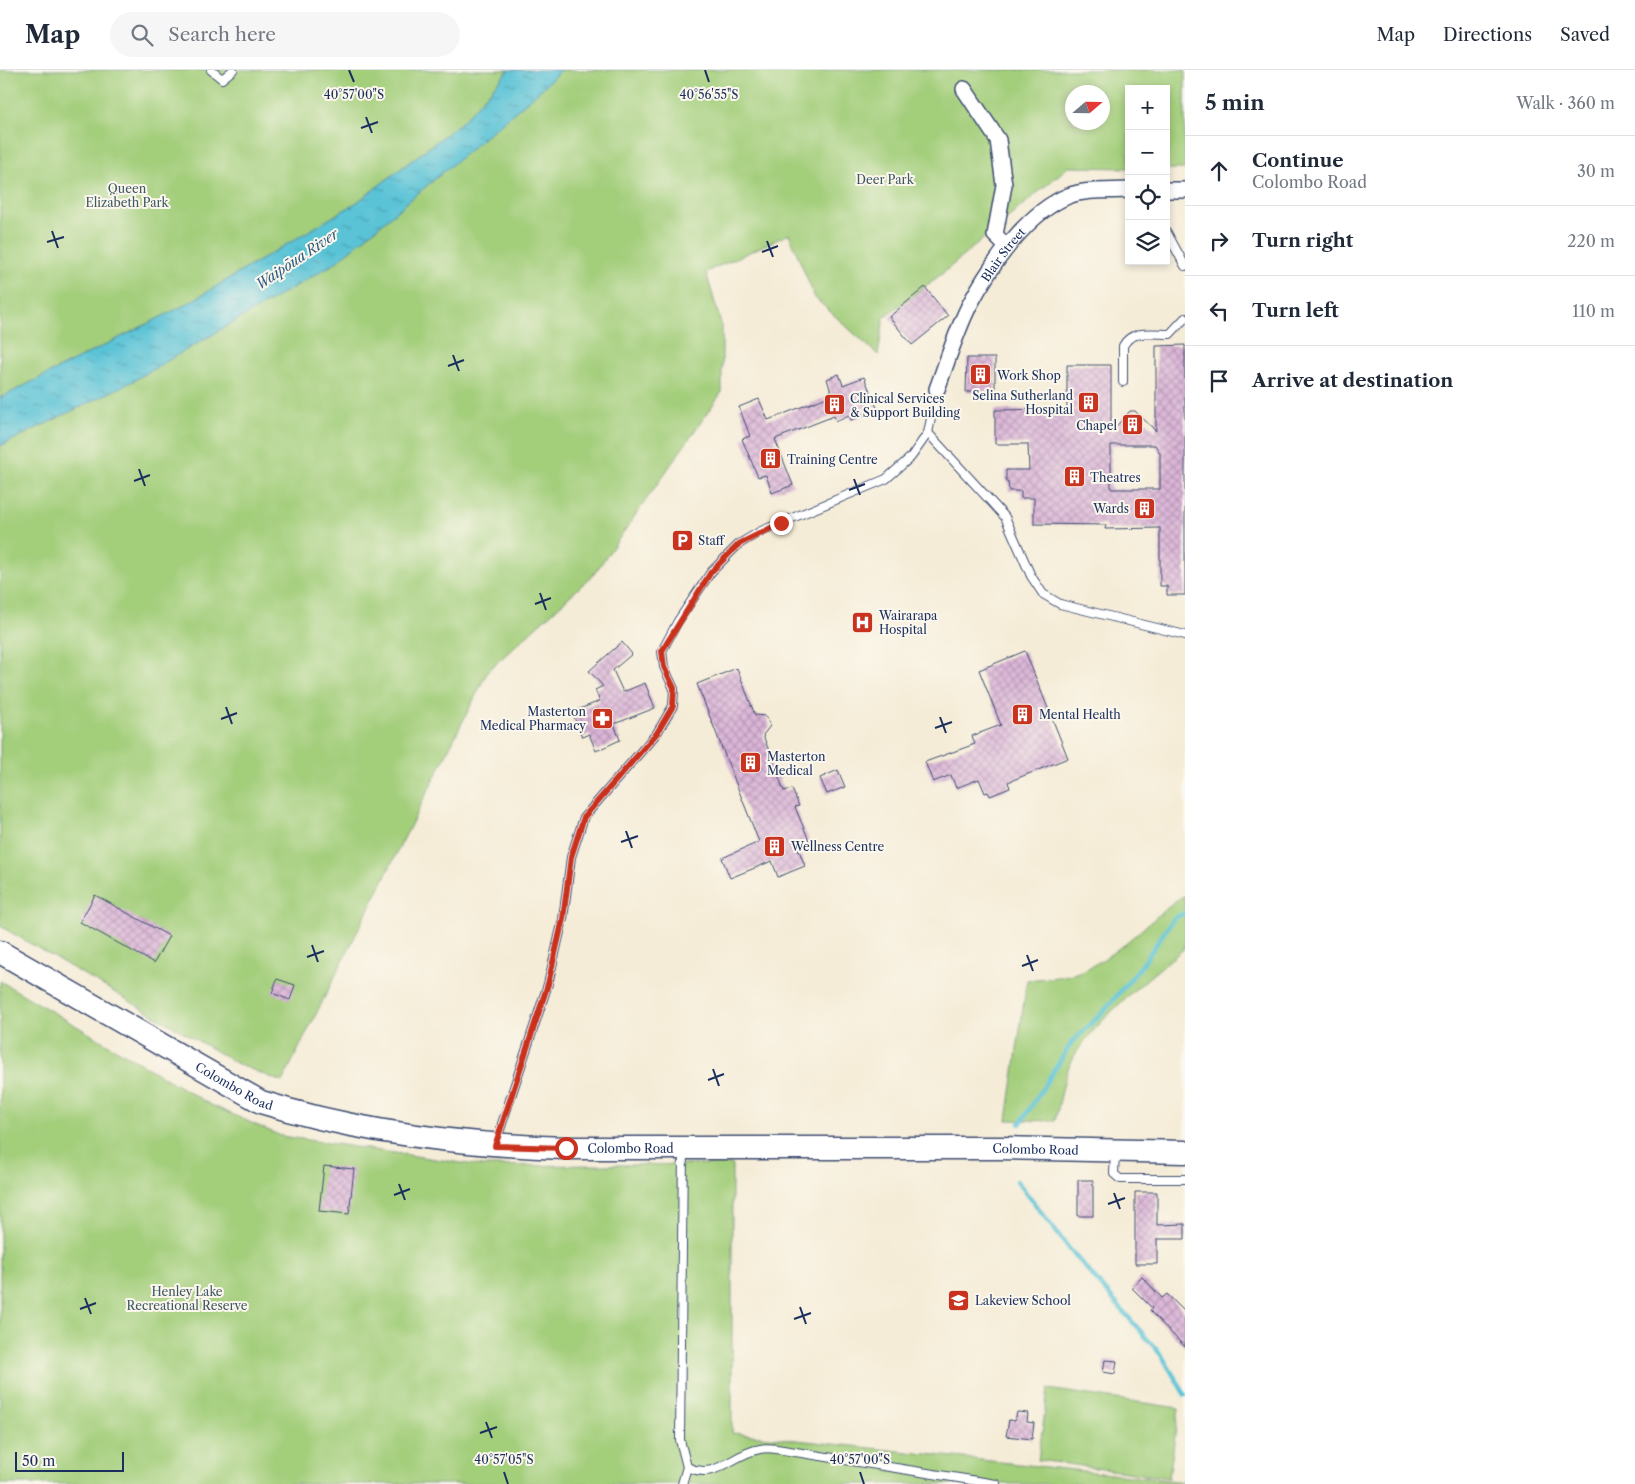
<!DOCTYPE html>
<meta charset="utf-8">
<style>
:root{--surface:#fff;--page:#f6f6f7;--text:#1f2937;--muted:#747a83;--line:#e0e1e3}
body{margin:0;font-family:"Libre Caslon Text",serif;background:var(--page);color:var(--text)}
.controls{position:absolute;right:15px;top:15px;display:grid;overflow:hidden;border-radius:0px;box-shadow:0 2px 8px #0003}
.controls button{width:45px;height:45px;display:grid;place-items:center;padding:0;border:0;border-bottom:1px solid var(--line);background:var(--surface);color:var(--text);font:25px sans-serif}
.compass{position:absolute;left:1065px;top:15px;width:45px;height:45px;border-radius:50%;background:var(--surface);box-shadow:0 2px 8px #0003;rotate:70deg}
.scale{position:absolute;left:15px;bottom:12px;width:109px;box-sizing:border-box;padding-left:5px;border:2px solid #1b2f5e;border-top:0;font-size:14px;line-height:18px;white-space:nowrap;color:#1b2f5e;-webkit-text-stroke:4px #fbf7ec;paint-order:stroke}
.stop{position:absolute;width:15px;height:15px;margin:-11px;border:4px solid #c8321e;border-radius:50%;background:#fff}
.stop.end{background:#c8321e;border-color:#fff;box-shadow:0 1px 5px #0008}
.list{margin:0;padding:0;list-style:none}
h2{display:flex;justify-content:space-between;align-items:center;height:65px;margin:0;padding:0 20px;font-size:21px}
h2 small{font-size:16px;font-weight:400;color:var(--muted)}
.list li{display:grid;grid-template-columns:32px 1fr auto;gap:15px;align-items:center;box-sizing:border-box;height:70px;padding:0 20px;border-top:1px solid var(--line)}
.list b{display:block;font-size:19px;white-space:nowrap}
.list p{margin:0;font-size:16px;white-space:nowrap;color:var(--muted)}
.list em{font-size:16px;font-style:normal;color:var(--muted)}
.icon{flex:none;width:28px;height:28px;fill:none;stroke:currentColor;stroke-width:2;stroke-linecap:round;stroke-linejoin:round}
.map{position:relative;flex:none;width:1185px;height:1414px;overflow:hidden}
header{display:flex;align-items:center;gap:30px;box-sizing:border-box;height:70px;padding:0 25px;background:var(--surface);border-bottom:1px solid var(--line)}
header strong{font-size:24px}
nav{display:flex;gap:28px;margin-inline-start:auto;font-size:18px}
.search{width:350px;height:45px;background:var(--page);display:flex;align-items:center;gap:12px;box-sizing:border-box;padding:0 18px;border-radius:28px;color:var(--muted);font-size:19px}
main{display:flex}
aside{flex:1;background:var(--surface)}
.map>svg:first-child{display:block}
</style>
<header>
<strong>Map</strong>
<div class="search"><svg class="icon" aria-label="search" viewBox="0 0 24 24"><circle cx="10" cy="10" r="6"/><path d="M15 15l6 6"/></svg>Search here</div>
<nav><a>Map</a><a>Directions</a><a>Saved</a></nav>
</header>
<main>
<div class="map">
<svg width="1185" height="1414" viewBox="0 0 1185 1414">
<defs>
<pattern id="water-ripples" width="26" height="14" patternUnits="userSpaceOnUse" patternTransform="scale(1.25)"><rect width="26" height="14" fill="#5ac3d6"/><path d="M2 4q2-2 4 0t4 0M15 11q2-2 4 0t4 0" fill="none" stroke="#4a9fb1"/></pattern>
<pattern id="building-cross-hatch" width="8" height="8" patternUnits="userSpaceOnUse" patternTransform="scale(1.25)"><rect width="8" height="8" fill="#dcb6d8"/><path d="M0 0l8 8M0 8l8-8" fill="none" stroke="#b294b2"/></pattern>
</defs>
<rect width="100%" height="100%" fill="#fbf7ec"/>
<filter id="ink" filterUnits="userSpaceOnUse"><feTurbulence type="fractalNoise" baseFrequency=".02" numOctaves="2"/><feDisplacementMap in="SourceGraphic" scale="10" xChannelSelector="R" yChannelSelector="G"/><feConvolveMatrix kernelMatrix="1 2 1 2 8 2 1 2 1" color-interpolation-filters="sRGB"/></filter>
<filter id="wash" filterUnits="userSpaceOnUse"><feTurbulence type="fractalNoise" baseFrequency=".0096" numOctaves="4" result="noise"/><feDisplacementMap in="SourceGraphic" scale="20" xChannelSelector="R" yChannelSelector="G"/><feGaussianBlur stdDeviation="1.12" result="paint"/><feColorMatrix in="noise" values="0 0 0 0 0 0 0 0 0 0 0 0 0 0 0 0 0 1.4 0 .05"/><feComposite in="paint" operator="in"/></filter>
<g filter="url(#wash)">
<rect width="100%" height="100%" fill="#f5ecd7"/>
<g fill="#a3ce7a" stroke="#5f7e6c" fill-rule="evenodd">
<path d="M0,0H509L462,52L356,133L185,235L0,328Z"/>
<path d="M561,0H1185V99H1166V19H1129V98L1068,97L943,203L884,247L878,285L815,228L789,164L706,202L722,257V322L594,504L488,601L282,1012L238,994L0,856V376L133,311L335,193L537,23ZM1072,22H1102V52H1072Z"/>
<path d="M1185,825V878C1152,904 1089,956 1071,992C1063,1009 1060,1033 1055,1051L1007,1050L1027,910C1043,908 1061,908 1076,903C1116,889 1150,848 1185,825Z"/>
<path d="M0,911L211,1035L281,1066L482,1096L732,1094V1363L1185,1412V1414H0Z"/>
<path d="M1048,1319L1179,1338L1169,1408L1038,1390Z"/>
</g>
<path fill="url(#water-ripples)" stroke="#3a799a" d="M509,0H561L537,23L335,193L133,311L0,376V328L185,235L356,133L462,52Z"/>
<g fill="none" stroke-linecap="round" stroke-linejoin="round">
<g stroke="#5ac3d6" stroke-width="4.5">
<path d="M1020,1054L1072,972L1105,940L1142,895L1174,848L1185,843"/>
<path d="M1017,1111L1071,1181L1162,1286L1185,1325"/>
<path d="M1184,1414L1185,1411"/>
</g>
</g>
<g id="blocks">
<g fill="url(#building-cross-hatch)" fill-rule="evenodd">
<path d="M925,217L948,246L912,275L889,247Z"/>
<path d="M1185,275V525H1167V516H1160V458L1105,459L1106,455L1034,454V428H1021V421H1009L1008,412H1006V400H1029L1028,374H995V340L1067,339V295H1111V362L1130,341H1135L1156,361V276ZM1111,375H1155L1160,383V419H1111Z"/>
<path d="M967,288H995V322H966Z"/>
<path d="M839,304L843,315L864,307L878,340L851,350L849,345L836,351L834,346L775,369L793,415L772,423L766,405L758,407L742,369L750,366L739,337L759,329L768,350L832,325L827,309Z"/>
<path d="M622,572L632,584L613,600L623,622L645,613L655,638L614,654L620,670L596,681L589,664L582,667L572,642L600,631L595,620L603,616L589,601Z"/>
<path d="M1025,581L1068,688L1008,712L1010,718L990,726L988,722L985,723L979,709L956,718L951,705L933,712L925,692L975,674L972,666L1001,655L979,600Z"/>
<path d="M737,598L755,645L766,646L770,656L763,665L784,721L792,719L799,736L795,737L810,773L798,778L805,796L778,807L772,791L730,808L722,788L759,772L697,614Z"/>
<path d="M838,700L845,717L827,724L820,708Z"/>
<path d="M95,825L169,866L154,893L80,852Z"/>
<path d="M277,909L295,915L290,930L272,923Z"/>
<path d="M324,1096L354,1099L349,1144L319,1141Z"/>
<rect x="1078" y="1110" width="15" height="36"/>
<path d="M1135,1122H1157V1155L1185,1154V1169H1157V1194H1135Z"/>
<path d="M1142,1207L1162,1228L1167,1224L1185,1242V1277L1150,1241L1152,1238L1132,1218Z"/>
<path d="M1105,1290L1117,1291L1115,1304L1103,1302Z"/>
<path d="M1017,1342L1028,1343L1027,1352L1034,1353L1032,1369L1006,1366L1009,1350L1015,1351Z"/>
</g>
</g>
</g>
<g filter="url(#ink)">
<use href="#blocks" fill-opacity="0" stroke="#3c4b70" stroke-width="1"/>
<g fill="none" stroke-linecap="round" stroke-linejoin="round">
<defs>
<g id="lane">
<path d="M211,0L222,9L233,0"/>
<path d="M1166,161L1185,196"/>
<path d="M1123,312V276C1131,259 1154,264 1170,264L1185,248"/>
<path d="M928,363L1005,447L1031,506L1043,524L1060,534L1185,565"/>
<path d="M496,1072L548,914L563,849L571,787L584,747L657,663L673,636L674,619L664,597L662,581L678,551L711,502L739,474L761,461L886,409L911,387L928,363L937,319"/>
<path d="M683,1080L680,1370L687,1397C717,1411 731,1384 760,1379C767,1377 776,1379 783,1380L996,1414"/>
<path d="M1115,1083L1114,1104L1120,1109H1185"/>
<path d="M682,1414L687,1397"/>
</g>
<g id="street">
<path d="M964,19L998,70L1004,115L995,165L1007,177"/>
<path d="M1166,120H1185"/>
<path id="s1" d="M937,319C947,292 956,262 969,236C989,198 1026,143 1068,126C1086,119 1109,121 1129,120"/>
</g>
<g id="secondary">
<path id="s2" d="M0,882L261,1032C360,1063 463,1075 566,1078H1000L1185,1082"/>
</g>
</defs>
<use href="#lane" stroke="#3c4b70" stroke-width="10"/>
<use href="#street" stroke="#3c4b70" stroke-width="18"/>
<use href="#secondary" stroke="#3c4b70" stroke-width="25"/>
<use href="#lane" stroke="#fff" stroke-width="8"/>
<use href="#street" stroke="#fff" stroke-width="15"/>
<use href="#secondary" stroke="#fff" stroke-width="22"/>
</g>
</g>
<g fill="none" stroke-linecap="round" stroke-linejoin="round" filter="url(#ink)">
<path stroke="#c8321e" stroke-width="6" d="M566,1078L495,1076L548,914L563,849L571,787L584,747L657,663L673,636L674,618L664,597L662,581L711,502L739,474L781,453"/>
</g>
<path fill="none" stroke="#1b2f5e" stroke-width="2" d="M349,0L354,12M705,0L709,12M366,47L372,63M361,58L378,52M52,161L58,178M767,171L773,187M47,172L64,167M762,182L778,176M453,285L459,301M448,296L464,290M139,399L145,416M854,409L860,425M134,411L150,405M849,420L865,414M540,523L546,540M535,534L551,528M226,637L232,654M940,647L946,663M221,649L237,643M935,658L952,652M626,761L632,778M621,772L638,766M312,875L318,892M1027,885L1033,901M307,887L324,881M1022,896L1038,890M713,999L719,1016M708,1010L724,1004M399,1114L405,1130M1114,1123L1120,1139M394,1125L410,1119M1108,1134L1125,1128M85,1228L91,1244M800,1237L806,1254M80,1239L96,1233M794,1249L811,1243M486,1352L492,1368M480,1363L497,1357M504,1402L508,1414M860,1402L864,1414"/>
<defs>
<symbol id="building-square" viewBox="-11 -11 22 22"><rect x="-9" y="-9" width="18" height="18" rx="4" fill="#c8321e" stroke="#fbf7ec"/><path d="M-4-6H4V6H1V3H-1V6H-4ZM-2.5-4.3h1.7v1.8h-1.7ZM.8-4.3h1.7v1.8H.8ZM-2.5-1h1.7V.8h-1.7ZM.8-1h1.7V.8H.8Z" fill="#fff"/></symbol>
<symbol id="parking-square" viewBox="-11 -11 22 22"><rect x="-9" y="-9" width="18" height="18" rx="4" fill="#c8321e" stroke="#fbf7ec"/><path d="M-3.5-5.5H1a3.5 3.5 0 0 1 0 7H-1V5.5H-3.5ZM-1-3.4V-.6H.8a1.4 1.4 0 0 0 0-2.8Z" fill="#fff"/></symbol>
<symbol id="hospital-square" viewBox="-11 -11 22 22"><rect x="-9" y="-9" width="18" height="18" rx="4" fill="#c8321e" stroke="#fbf7ec"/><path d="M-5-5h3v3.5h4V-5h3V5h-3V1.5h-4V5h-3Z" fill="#fff"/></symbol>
<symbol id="pharmacy-square" viewBox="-11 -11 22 22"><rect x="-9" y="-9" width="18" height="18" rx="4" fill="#c8321e" stroke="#fbf7ec"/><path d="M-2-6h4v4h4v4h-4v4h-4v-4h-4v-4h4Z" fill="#fff"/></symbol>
<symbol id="school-square" viewBox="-11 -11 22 22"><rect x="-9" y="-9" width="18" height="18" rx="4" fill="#c8321e" stroke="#fbf7ec"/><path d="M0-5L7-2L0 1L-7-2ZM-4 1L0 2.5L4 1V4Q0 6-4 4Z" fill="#fff"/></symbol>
</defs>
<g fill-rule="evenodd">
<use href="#building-square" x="968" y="292" width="25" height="25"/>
<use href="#building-square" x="1076" y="320" width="25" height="25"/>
<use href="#building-square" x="822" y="322" width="25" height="25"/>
<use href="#building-square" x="1120" y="342" width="25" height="25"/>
<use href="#building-square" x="758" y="376" width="25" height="25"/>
<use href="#building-square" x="1062" y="394" width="25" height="25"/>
<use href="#building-square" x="1132" y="426" width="25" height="25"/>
<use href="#parking-square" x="670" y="458" width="25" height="25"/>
<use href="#hospital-square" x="850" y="540" width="25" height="25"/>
<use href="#building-square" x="1010" y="632" width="25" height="25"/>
<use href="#pharmacy-square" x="590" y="636" width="25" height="25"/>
<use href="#building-square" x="738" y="680" width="25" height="25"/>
<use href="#building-square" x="762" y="764" width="25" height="25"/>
<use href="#school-square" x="946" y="1218" width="25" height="25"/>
</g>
<g text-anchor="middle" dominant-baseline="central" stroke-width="4" stroke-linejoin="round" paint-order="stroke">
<g font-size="12" fill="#3d5765" stroke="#fbf7ec">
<text x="885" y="109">Deer Park</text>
<text x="127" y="118">Queen<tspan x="127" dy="14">Elizabeth Park</tspan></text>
<text x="187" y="1221">Henley Lake<tspan x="187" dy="14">Recreational Reserve</tspan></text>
</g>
<g font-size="12" fill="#1b2f5e" stroke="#fbf7ec">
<text stroke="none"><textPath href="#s1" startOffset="151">Blair Street</textPath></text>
<text stroke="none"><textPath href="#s2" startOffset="270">Colombo Road</textPath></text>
<text stroke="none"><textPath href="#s2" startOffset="675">Colombo Road</textPath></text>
<text stroke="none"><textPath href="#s2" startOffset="1080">Colombo Road</textPath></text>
</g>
<g font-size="12" fill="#1b2f5e" stroke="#fbf7ec" text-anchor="start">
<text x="997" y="305">Work Shop</text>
<text x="1073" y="325" text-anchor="end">Selina Sutherland<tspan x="1073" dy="14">Hospital</tspan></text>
<text x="850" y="328">Clinical Services<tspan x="850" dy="14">&amp; Support Building</tspan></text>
<text x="1117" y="355" text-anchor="end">Chapel</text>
<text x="787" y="389">Training Centre</text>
<text x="1090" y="407">Theatres</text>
<text x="1129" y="438" text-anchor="end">Wards</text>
<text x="698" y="470">Staff</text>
<text x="879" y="545">Wairarapa<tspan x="879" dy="14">Hospital</tspan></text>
<text x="586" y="641" text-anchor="end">Masterton<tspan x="586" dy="14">Medical Pharmacy</tspan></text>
<text x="1039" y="644">Mental Health</text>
<text x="767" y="686">Masterton<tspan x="767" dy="14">Medical</tspan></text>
<text x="791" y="776">Wellness Centre</text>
<text x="975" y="1230">Lakeview School</text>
</g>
<g font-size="14" font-style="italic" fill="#2e5b82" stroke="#fbf7ec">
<text transform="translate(297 189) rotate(-34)">Waipōua River</text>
</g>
</g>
<g font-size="12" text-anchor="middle" fill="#1b2f5e" stroke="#fbf7ec" stroke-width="4" stroke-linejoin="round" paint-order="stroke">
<text x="709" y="29">40°56'55"S</text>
<text x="354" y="29">40°57'00"S</text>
<text x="504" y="1394">40°57'05"S</text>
<text x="860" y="1394">40°57'00"S</text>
</g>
</svg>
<div class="controls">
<button>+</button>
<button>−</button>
<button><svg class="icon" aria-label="locate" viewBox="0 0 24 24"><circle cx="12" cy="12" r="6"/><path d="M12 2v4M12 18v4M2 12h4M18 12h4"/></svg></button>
<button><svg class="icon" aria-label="layers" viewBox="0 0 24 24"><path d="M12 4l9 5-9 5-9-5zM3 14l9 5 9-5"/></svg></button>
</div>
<svg class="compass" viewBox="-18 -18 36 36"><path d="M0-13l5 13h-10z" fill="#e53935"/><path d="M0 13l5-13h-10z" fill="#747a83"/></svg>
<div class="scale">50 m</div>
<div class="stop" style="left:566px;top:1078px"></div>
<div class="stop end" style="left:781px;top:453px"></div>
</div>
<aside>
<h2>5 min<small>Walk · 360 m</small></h2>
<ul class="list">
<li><svg class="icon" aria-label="ahead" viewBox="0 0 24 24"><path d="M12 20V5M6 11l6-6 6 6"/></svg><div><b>Continue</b><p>Colombo Road</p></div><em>30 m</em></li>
<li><svg class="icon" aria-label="right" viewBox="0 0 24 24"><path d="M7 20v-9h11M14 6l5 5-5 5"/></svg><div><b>Turn right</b></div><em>220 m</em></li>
<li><svg class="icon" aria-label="left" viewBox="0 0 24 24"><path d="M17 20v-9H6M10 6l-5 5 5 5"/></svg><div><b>Turn left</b></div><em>110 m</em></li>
<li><svg class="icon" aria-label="arrive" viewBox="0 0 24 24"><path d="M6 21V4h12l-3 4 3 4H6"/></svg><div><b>Arrive at destination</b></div></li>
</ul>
</aside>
</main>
